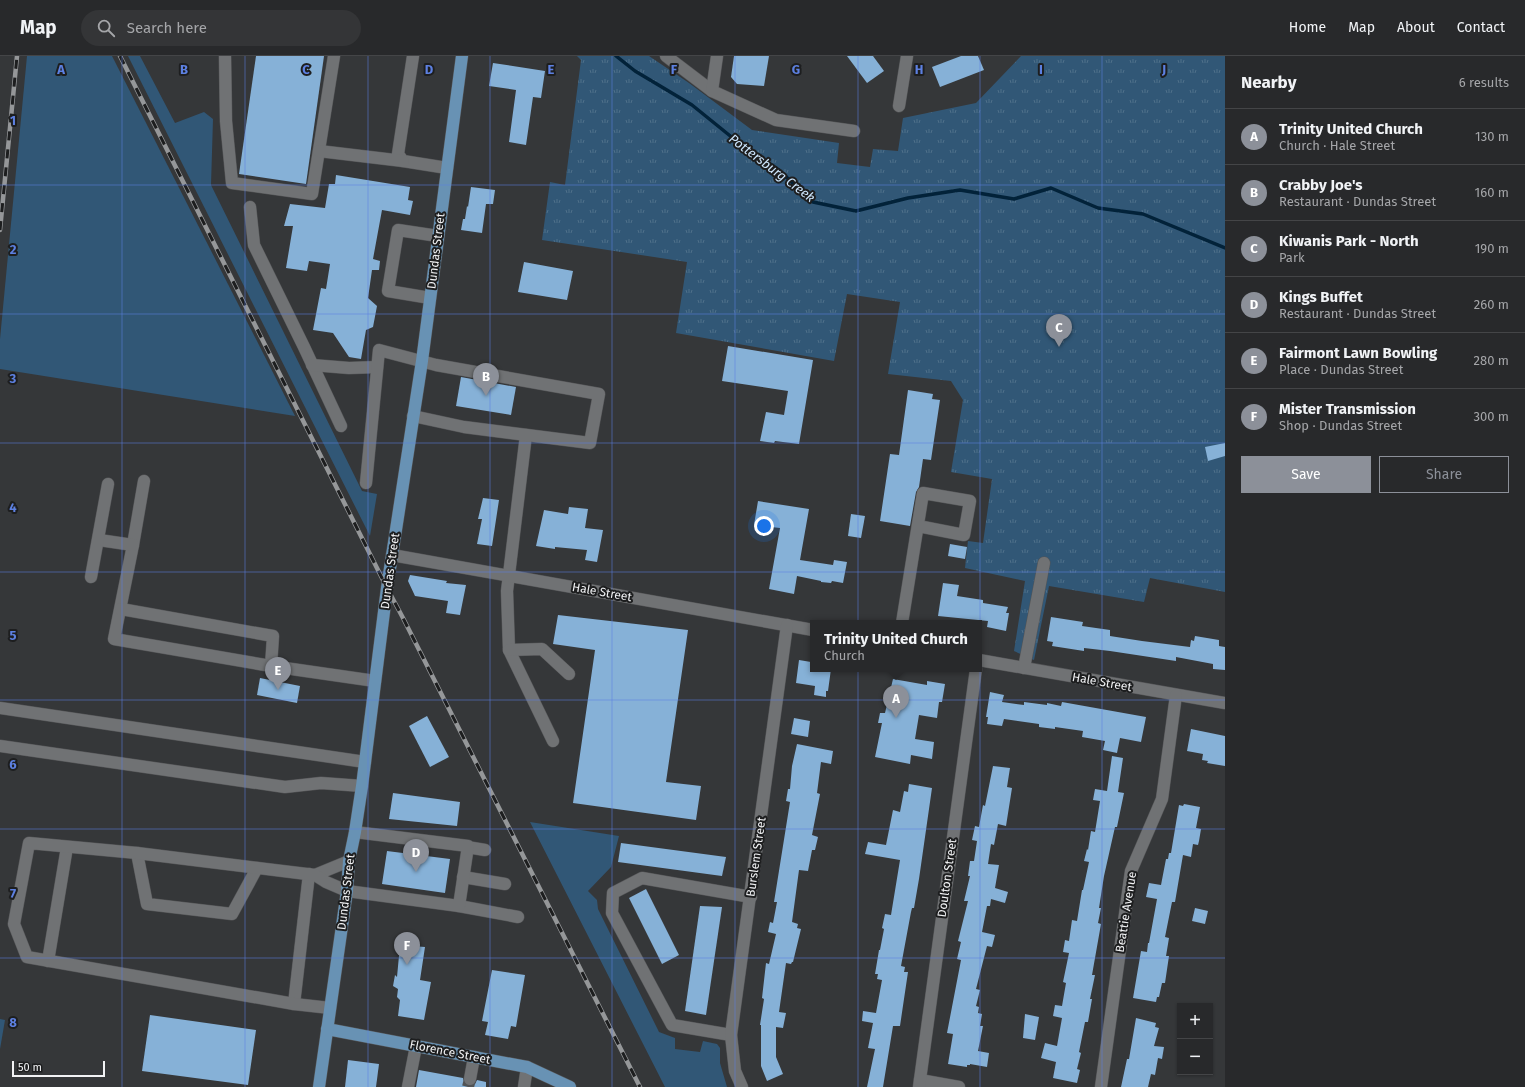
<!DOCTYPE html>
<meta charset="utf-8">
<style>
:root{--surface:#28292b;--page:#343537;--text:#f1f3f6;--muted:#a5a6a9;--line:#444547;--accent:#8c9099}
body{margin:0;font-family:"Fira Sans",sans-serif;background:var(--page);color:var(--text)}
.controls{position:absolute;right:12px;bottom:12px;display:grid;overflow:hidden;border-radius:0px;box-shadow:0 1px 3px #0004}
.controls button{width:36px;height:36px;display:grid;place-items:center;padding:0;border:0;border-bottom:1px solid var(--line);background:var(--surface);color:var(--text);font:20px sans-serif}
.scale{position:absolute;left:12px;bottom:10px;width:93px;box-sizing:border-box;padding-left:4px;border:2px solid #f2f3f5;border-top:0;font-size:11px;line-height:14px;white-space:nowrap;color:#f2f3f5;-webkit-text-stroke:3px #1d1e1f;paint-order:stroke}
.you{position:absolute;left:764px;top:470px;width:14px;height:14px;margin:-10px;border:3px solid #fff;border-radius:50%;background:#1a73e8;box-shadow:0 0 0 6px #1a73e833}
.badge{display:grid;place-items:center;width:26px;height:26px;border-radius:50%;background:var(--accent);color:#fff;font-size:13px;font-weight:700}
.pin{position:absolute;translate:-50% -33px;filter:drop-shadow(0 1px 2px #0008)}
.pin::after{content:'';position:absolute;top:21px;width:14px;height:12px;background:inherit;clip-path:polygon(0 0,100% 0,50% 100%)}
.popup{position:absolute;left:810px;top:564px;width:172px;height:52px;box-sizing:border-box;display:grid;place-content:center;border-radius:0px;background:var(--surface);filter:drop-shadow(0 1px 3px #0005);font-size:13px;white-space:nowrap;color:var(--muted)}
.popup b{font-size:15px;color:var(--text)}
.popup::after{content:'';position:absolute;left:50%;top:100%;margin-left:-8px;border:8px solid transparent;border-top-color:var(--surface)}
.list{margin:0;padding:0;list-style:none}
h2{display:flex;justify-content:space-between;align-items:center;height:52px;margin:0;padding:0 16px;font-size:17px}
h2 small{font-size:13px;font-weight:400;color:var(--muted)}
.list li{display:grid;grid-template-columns:26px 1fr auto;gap:12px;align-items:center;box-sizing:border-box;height:56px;padding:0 16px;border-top:1px solid var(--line)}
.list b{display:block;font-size:15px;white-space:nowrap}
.list p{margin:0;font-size:13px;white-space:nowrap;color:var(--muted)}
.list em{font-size:13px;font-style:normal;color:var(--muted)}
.actions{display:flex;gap:8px;padding:12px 16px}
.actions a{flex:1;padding:9px 0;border:1px solid var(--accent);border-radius:0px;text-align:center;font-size:14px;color:var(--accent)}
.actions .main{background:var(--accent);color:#fff}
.icon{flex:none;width:22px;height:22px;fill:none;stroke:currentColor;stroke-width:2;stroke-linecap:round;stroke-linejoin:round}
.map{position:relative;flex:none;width:1225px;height:1031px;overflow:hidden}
header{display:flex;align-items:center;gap:24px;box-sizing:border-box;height:56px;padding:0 20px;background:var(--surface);border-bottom:1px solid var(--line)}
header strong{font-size:19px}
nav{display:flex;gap:22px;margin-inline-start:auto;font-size:14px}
.search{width:280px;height:36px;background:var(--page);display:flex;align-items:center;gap:10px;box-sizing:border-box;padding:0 14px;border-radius:22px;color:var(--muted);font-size:15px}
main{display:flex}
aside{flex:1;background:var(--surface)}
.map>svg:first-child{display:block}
</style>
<header>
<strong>Map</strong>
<div class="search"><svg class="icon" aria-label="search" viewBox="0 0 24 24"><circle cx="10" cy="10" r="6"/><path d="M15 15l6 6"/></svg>Search here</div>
<nav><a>Home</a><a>Map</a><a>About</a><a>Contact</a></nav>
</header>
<main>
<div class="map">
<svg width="1225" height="1031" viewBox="0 0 1225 1031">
<defs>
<pattern id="park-tufts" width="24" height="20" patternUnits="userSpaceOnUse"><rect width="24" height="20" fill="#315776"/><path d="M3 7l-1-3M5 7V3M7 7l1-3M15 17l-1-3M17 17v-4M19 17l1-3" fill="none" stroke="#4f708a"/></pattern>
</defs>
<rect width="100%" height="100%" fill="#353739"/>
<g fill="#315776">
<path d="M27,0H112L295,360L0,313V283Z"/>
<path d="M128,0H140L175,67L204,56L213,63L211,129L362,435L377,438L370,480Z"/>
<path d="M530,766L619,780L611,811L588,835L597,844L598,853L659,976L675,982V993L700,996L703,985L717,988L720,992V1007L727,1031H665Z"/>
<path d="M0,963L5,964L0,993Z"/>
</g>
<path fill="url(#park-tufts)" d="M577,0H649L689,27L752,74L839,87L837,107L870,111L873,93L898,95L903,62L976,47L1021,0H1225V536L1150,522L1144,546L1049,530L1034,604L1014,595L1025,525L965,512L968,485L983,487L992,423L951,416L963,344L951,325L888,318L900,246L847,238L834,305L676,277L687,206L542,184L550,126L565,129L581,4Z"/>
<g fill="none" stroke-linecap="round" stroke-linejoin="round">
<path stroke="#022239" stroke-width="3.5" d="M616,0L635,15L692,49L734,83L780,115L813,146L856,155L908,142L960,134L1014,143L1051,132L1098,152L1143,158L1225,192"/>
</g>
<g fill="#86b1d7">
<path d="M256,0H324L306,128L239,118Z"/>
<path d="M734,0H769L764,30L737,28L731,21Z"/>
<path d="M847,0H873L884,15L867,27Z"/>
<path d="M961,0H978L984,14L940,31L932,11Z"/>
<path d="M493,7L545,15L541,42L533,41L526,89L509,86L516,34L489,30Z"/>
<path d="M336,119L410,131L408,144L413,145L410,159L382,154L373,203L380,205L379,214H372L368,242L377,250L373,271L366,274L361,303L349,301L333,277L313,274L321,232L326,233L330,208L309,205L307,215L286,212L293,170H284L290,148L325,152L329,128H335Z"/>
<path d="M471,131L495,134L493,148H486L482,177L461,174L463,163H465L467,150L468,151Z"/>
<path d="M524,206L573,215L567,244L518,236Z"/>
<path d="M728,290L813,304L799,388L775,385L774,387L760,385L766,356L784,359L788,335L722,325Z"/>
<path d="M461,321L516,331L511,359L456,350Z"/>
<path d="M908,334L933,338L932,343L940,344L931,404L923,403L919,431L916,436L910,470L880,465L890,398L899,399Z"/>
<path d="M1225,387V400L1208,405L1205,391Z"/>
<path d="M483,442L499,444L492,490L477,488L482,463H478Z"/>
<path d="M758,445L809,453L800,504L833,509L834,504L847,506L843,527L832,525L831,527L821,526V525L797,520L794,538L769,533L780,472L754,469Z"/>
<path d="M569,451L588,453L585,472L603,474L597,506L585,504L587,494L555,491V493L536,490L544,454L568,458Z"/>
<path d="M851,458L865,460L861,482L848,480Z"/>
<path d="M950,488L967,491L965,503L948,500Z"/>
<path d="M410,519L447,525L446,527L466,529L460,559L446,557L448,545L415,540L408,525Z"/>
<path d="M943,527L959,529L957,540L983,544V547L1008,551L1006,557H1009L1006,575L987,571L988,565L938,560Z"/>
<path d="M558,559L688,574L666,726L701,730L696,764L573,747L595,594L553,588Z"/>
<path d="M1051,561L1083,566L1082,570L1110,574V580L1142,585L1190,591L1191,584L1194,585L1195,580L1219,584V590L1225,591V614L1213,613V608L1176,601V605L1110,595L1084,592V595L1052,590L1053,586L1047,585Z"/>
<path d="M799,604L811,606L810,613H831L828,635H826V641L814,639L815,630L796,627Z"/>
<path d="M260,622L300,630L297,647L257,639Z"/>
<path d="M893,623L927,629V625L945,628L942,646H939L937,662L919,659L915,683L934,686L932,703L911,699L910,708L875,701L882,667H878L880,657H885Z"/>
<path d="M990,636L1004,639L1002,646L1024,649V646L1047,649V647L1061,650L1062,646L1146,661L1141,686L1120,682L1117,697L1103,694L1105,685L1082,681L1083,675L1055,671V673L1039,671V668L1004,663L1002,670L987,668L988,661H986Z"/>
<path d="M427,660L449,701L430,711L409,670Z"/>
<path d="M794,662L810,665L808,681L791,678Z"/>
<path d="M1191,673L1225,680V710L1207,707L1208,705L1202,704L1203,698L1187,695Z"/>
<path d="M797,688L833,695L831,708L821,706L817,737L820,738L812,779L818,781L815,794H812L808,815L799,814L792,866L798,868L797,872L801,873L793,906H792L791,908L786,907L779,956L786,957L783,972L776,971V1001L783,1018L767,1025L761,1010V969H760L764,943L762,942L766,907L769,908L776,878L768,876L770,866L773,867L777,846H774L790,746L786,745L788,733H790L792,710Z"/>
<path d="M1112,700L1123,702L1118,736L1124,737L1117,771H1115L1104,820L1099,852H1101L1098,867L1101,868L1092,919H1095L1090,943H1092L1088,966H1085L1079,996L1081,997L1077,1013L1080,1014L1077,1027L1053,1022L1056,1006L1041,1002L1045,987L1057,990L1062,962L1053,960L1055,949L1062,950L1066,927L1063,926L1069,897L1063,896L1065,884L1069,885L1072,864L1077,865L1082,834H1083L1089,806L1084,805L1087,793L1088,794L1091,775L1095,776L1100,745L1093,744L1095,733L1107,735Z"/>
<path d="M993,710L1010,712L1007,731L1012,732L1006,770L998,768L994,789L991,788L988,808L999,809L995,832L1008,836L1005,847L991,843L990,850H987L982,876L995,879L992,891L987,890L976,933L980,934L976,950L979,951L978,957L982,958L980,970H983L978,995L989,997L987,1011L970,1008V1009H967V1011L948,1008L953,978L947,977L961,904L957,903L961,886L958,885L968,845H964L970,820H968L970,805H974L977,785L972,784L975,770L979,771L983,749L985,750Z"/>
<path d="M909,728L932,732L919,823L914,852H912L911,856L901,910L905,911L904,916H908L900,970H893L883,1031H867L875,993L868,992L873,967L862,965L863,955L876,957L882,924L877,923L878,918H875L879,894H880L884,873L882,872L885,858L891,859L900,804L865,798L868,786L886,789L893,754L900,756L904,735L908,736Z"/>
<path d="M393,737L460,746L457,770L389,763Z"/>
<path d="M1184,748L1200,751L1196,772L1201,773L1199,785L1198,789L1193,788L1191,801L1183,799L1175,846H1172L1165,881L1169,882L1166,900H1169L1165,927H1162L1159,941H1157L1156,946L1133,942L1141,895L1147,896L1148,887H1149L1157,843L1146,841L1149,827L1161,829L1166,803H1168L1169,797H1171L1179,749L1183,750Z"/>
<path d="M621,787L726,801L722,820L618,806Z"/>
<path d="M387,795L450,803L445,837L382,828Z"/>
<path d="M646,833L679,899L662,908L629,842Z"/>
<path d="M700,850L722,851L706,959L685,955Z"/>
<path d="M1195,852L1208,855L1205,868L1192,865Z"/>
<path d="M400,889L425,891L420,924L431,926L424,964L398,960L400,944L397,941L398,933L393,930L395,919L397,921Z"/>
<path d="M492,914L525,919L516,971L511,970L508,983L485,979L488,966L482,965Z"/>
<path d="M1025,958L1039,961L1035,984L1023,982Z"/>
<path d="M150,959L256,974L248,1029L142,1015Z"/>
<path d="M1136,962L1156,967L1155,971L1159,972L1154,990L1164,991L1162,1003L1158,1002L1155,1019L1151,1018L1148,1031H1121L1127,1003H1129Z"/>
<path d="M348,1004L379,1008L376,1031H345Z"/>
<path d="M419,1014L463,1022L465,1028L469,1030L475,1028L477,1024L486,1026V1031H416Z"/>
</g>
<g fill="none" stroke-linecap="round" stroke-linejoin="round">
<path stroke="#515355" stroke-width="12" stroke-dasharray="12 6" stroke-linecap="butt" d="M468,1031L470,1023"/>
<defs>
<g id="minor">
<path d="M225,0L226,65L232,127L312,138L334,0"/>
<path d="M413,0L398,98L403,105L447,112"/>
<path d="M666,0L712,35"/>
<path d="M717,0L712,35L776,64L854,75"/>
<path d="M899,50L907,0"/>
<path d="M319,95L403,105"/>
<path d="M250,151L254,189L304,291L341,370"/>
<path d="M430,242L388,235L398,174L438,180"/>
<path d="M312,309L349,312L377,311"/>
<path d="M526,379L507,535L509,594L553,685"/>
<path d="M144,425L133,489L114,583L271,610L375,625"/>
<path d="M366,427L379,294L436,309L599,338L590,387L464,371L413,360"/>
<path d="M99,484L133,489"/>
<path d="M392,499L813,574"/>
<path d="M91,521L108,428"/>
<path d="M121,553L273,580L271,610"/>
<path d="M902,567L923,437L970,445L964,479L918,470"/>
<path d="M509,594L542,593L569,618"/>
<path d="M979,604L1225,647"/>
<path d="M1024,612L1044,507"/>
<path d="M0,652L365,706"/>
<path d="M0,690L285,731L321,727L362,730"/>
<path d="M467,791L485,794"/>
<path d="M137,797L147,848L232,858L257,812"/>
<path d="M315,819L349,805"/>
<path d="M463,821L505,828"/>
<path d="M459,850L518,861"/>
<path d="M48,905L67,791"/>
<path d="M294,948L309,818"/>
<path d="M330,952L294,948L27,901L14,868L29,787L137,797L315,819L326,826L347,835L459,850L468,790L355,776"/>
<path d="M731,979L672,969L612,857L613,837L642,822L751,841"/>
<path d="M470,1023L474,1001"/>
<path d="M920,1024L959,1031"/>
<path d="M408,1031L416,990"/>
<path d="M524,1031L527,1011"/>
<path d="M742,1031L735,1015L731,979L787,569"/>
<path d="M919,1031L976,613"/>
<path d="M1101,1031L1131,815L1162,743L1176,639"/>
</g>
<g id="major">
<path d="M327,973L527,1011L570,1031"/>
<path d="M319,1031L347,835L349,805L355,776L362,730L387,532L422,305L462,0"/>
</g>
</defs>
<use href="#minor" stroke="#545557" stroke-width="13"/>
<use href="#major" stroke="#545557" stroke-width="13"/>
<use href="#minor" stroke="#707274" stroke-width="12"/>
<use href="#major" stroke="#6892b4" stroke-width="12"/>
<defs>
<g id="rail">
<path d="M120,0L387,532L403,562L640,1031"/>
<path d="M0,174L17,0"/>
</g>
</defs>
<use href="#rail" stroke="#959799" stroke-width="4.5"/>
<use href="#rail" stroke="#1d1e1f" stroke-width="3" stroke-dasharray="9" stroke-linecap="butt"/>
</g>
<path fill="none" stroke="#5d80e1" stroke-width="1" stroke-opacity="0.55" d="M122,0V1031M245,0V1031M368,0V1031M490,0V1031M612,0V1031M735,0V1031M858,0V1031M980,0V1031M1102,0V1031M0,129H1225M0,258H1225M0,387H1225M0,516H1225M0,644H1225M0,773H1225M0,902H1225"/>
<g text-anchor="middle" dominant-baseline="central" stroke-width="4" stroke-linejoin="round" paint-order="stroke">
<g font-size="12" fill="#f2f3f5" stroke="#1d1e1f">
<text transform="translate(436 195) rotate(-83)">Dundas Street</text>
<text transform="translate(390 515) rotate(-82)">Dundas Street</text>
<text transform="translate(602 536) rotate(10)">Hale Street</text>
<text transform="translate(1102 626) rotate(10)">Hale Street</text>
<text transform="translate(756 801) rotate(-82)">Burslem Street</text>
<text transform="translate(947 822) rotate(-82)">Doulton Street</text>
<text transform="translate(346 836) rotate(-83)">Dundas Street</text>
<text transform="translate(1126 856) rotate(-81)">Beattie Avenue</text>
<text transform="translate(450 996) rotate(11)">Florence Street</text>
</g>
<g font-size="13" font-style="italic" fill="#cee7fe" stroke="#1d1e1f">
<text transform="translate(772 112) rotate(37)">Pottersburg Creek</text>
</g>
</g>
<g font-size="13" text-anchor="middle" font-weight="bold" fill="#5d80e1" stroke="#1d1e1f" stroke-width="4" stroke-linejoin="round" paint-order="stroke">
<text x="61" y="18">A</text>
<text x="184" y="18">B</text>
<text x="306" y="18">C</text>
<text x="429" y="18">D</text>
<text x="551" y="18">E</text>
<text x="674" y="18">F</text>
<text x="796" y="18">G</text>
<text x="919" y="18">H</text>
<text x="1041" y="18">I</text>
<text x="1164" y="18">J</text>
<text x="13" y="69">1</text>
<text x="13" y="198">2</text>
<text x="13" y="327">3</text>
<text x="13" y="456">4</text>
<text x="13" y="584">5</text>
<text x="13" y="713">6</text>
<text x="13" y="842">7</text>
<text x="13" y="971">8</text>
</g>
</svg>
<div class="controls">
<button>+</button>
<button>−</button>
</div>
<div class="scale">50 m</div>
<div class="you"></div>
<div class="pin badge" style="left:896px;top:662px">A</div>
<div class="popup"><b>Trinity United Church</b>Church</div>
<div class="pin badge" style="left:486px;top:340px">B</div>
<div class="pin badge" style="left:1059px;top:291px">C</div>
<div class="pin badge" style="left:416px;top:816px">D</div>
<div class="pin badge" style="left:278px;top:634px">E</div>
<div class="pin badge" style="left:407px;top:909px">F</div>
</div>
<aside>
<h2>Nearby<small>6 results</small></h2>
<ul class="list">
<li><span class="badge">A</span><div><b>Trinity United Church</b><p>Church · Hale Street</p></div><em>130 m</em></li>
<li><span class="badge">B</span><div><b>Crabby Joe's</b><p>Restaurant · Dundas Street</p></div><em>160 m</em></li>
<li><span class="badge">C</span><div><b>Kiwanis Park - North</b><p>Park</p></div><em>190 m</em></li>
<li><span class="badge">D</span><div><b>Kings Buffet</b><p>Restaurant · Dundas Street</p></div><em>260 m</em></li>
<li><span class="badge">E</span><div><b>Fairmont Lawn Bowling</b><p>Place · Dundas Street</p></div><em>280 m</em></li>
<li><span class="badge">F</span><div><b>Mister Transmission</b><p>Shop · Dundas Street</p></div><em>300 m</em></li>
</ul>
<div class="actions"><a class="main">Save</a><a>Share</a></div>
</aside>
</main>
